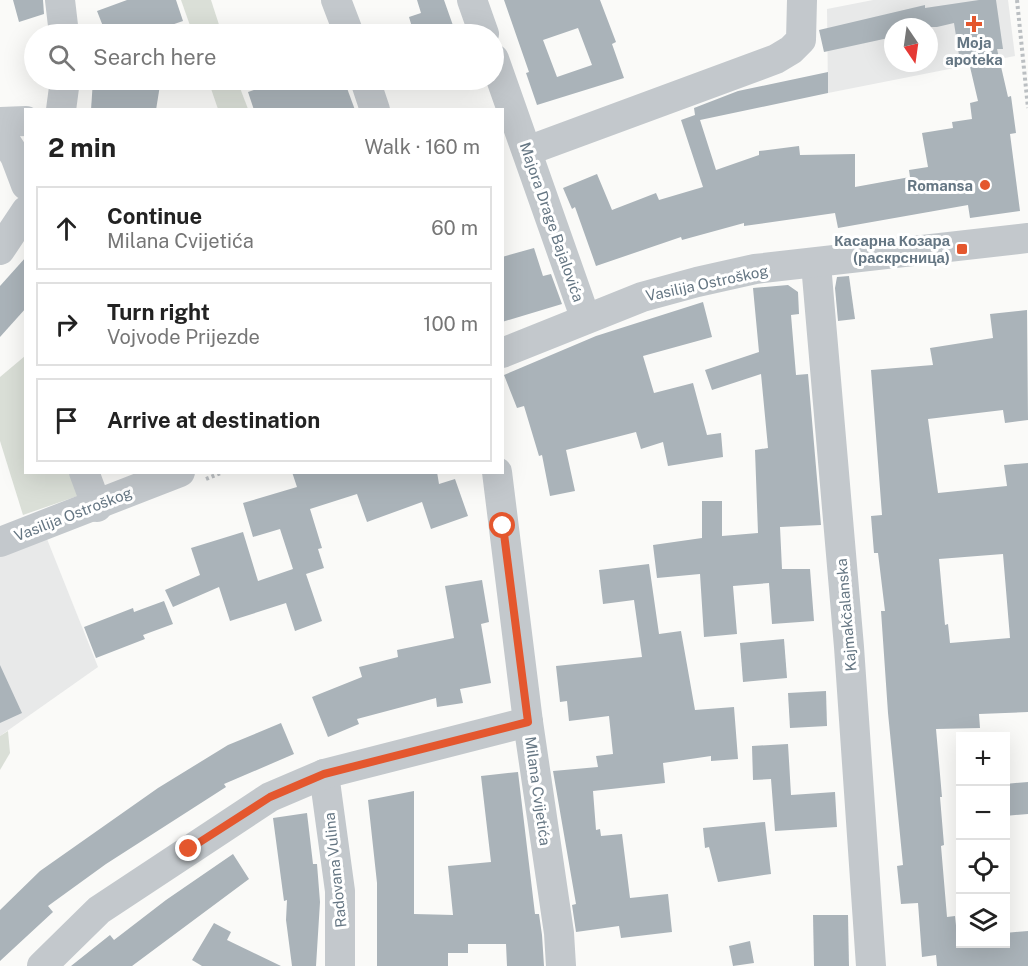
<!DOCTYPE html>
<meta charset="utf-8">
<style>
:root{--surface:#fff;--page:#f2f2f2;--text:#222;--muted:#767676;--line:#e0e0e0}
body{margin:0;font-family:"Public Sans",sans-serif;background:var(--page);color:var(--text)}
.controls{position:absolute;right:18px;bottom:18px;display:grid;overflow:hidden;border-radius:0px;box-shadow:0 6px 24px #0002}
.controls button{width:54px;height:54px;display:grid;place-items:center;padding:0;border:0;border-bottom:2px solid var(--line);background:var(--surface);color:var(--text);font:30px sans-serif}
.compass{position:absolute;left:884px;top:18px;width:54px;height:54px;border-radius:50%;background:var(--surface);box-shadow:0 6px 24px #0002;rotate:167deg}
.stop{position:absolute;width:18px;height:18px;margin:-14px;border:4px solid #e4572e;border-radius:50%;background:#fff}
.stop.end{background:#e4572e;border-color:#fff;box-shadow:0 2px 6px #0008}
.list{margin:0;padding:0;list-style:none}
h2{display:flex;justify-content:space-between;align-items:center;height:78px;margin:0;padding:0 24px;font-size:26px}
h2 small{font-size:20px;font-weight:400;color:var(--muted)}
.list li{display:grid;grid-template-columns:39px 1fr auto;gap:18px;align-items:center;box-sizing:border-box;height:84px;margin:0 12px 12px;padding:0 12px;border:2px solid var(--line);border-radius:0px}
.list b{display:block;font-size:22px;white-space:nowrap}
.list p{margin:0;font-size:20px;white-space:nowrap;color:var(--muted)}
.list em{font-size:20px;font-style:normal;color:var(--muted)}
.icon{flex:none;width:33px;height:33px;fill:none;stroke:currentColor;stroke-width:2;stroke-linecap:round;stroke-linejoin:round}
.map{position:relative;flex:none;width:1028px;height:966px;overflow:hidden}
.search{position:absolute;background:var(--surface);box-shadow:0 6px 24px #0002;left:24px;top:24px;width:480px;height:66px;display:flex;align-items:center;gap:15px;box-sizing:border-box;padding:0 21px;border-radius:33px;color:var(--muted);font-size:22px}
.panel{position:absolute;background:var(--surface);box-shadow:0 6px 24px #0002;left:24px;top:108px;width:480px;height:366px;border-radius:0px}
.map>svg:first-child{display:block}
</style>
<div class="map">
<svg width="1028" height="966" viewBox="0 0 1028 966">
<rect width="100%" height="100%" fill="#fafaf8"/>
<g fill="#e8e9e9" fill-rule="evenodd">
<path d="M873,0H1008L1015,56L828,93L827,9ZM893,27H929V63H893Z"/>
<path d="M47,539L98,667L0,736V553Z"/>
</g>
<g fill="#dadfd7">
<path d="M181,0H211L222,34H193Z"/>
<path d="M208,80H237L248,109H218Z"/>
<path d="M25,356L26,472L85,473L92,491L23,515L0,441V377Z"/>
<path d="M8,731L10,753L0,770V736Z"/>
</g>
<g fill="#aab3b9" fill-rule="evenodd">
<path d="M13,0H43L44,14L19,22Z"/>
<path d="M127,0H176L183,21L154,31L153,27L133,34H106L97,11Z"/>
<path d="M417,0H444L456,34H414L409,17L421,13Z"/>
<path d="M504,0H600L616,42L612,44L624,78L537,105L526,73L529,72ZM578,28L592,65L557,77L543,40Z"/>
<path d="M979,0H996L1003,49H997L1008,97L1011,96L1016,133L1010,134L1020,211L970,218L968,205L838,228L835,213L744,226V223L682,240L681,237L596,266L575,207L572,209L563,188L597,174L612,210L656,193L659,200L703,187L681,120L695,115L694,108L738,91L828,72V93L700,120L716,170L759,155V151L799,146L800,155L855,154V187L910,177L909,170L928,167L922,133L953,128L952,122L972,119L970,103L978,101L967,54L959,55L954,23L937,27H893V37L824,52L819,30L925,5V8Z"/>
<path d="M93,80H123L160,85L156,110H91Z"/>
<path d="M282,80H344L355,110H254L248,92Z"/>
<path d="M534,248L543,276L551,274L562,304L502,322V257Z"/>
<path d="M26,257V308L0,337V286Z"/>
<path d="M849,276L855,319L838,321L835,288L837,277Z"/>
<path d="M788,285L798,292L799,314L791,315L796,375L808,374L821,525L780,527L782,569H810L814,621L772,624L769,583L733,586L737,634L704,637L700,574L657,578L653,545L702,538V501H722V536L758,533L755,450L768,448L761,374L712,390L705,370L759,352L753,288Z"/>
<path d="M703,302L712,337L643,356L654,393L693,383L707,435L721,433L723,457L668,466L663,442L641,449L636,432L566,450L575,491L550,496L542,455L539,456L524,406L517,408L504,375L596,336Z"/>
<path d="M1027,310L1028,420L1005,423L1003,410L928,419L938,493L1007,486L1004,465L1028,463V712L979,714L980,728L936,729L942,797H940L944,845L941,846L947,917L955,916L958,944H1005V933L1028,931V966H937L936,955L922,957L918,903L901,904L897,866L903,865L888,713L881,611H885L878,553H874L871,516L882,515L871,370L933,365L930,348L993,338L990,314ZM1003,554L1010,638L950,643L948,624L945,625L939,559Z"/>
<path d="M292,472H437L439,484L455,479L468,516L431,529L422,502L367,522L357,494L310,509L322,548L318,549L324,568L306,574L322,621L295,631L286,603L230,621L219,587L173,607L165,590L200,575L191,548L243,532L258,581L293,569L280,529L253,537L243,503L297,487Z"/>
<path d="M649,564L659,634L681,631L695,710L734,707L738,759L711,761V756L663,763L665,783L593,791L596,830L600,829L601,836L622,834L630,898L668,894L672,932L621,938L619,926L576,932L572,905L576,904L553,771L598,767L596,756L613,754L609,716L569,721L567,701L560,702L556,666L642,657L634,600L603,604L599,570Z"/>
<path d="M482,580L489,622L481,624L491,683L460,689L463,703L437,707L436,698L357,719L359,724L328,737L312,697L362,677L359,667L398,657L397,650L454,638L445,586Z"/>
<path d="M164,601L173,624L143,635L145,639L96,658L84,627L133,608L134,612Z"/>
<path d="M784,639L787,678L743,682L740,643Z"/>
<path d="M0,665L22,713L0,723Z"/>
<path d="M826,691L827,726L790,728L788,693Z"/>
<path d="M281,723L294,754L224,784L226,787L106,864L48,906L53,912L0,961V910L40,871L158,788L228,745Z"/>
<path d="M788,744L791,795L835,792L837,827L775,831L771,779L753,780L752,746Z"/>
<path d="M518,772L535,914H539L542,935L544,966H507L506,944H468V953H448V966H377V883L368,800L414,791V914L453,915L448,866L491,862L481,776Z"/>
<path d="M1028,782V814L1005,816V784Z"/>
<path d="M307,813L313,864H317L320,902L316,966H292L286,920L287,900L284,901L273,818Z"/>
<path d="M765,822L771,874L718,882L709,847L705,848L703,828Z"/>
<path d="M233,854L249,879L132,966H71L110,935L114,940L166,900Z"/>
<path d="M813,915H848L849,966H814Z"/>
<path d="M214,923L231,932L227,940L281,966H202L192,960Z"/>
<path d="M750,941L754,963L733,966L729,946Z"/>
</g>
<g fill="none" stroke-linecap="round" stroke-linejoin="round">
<g stroke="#bbbfc2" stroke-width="4" stroke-dasharray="3 3" stroke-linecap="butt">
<path d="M1017,0L1028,108"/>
<path d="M206,479L223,472"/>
</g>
<g stroke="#c3c8cc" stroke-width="30">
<path d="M60,0L64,34"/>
<path d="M336,0L349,34"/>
<path d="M472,0L484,34"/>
<path d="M494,59L585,317"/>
<path d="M365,80L375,110"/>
<path d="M61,110L65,80"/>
<path d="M0,122L26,121"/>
<path d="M0,133L15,156L26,185"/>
<path d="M527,151L776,59L791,50L801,40L802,0"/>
<path d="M0,250L26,211"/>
<path d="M816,264L849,647L871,966"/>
<path d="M502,353L642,297L697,282L755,269L1028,238"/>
<path d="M84,472L97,507"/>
<path d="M497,472L528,722L559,933L561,966"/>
<path d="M0,542L180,472"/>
<path d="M324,774L340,891V966"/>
<path d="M42,966L99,910L270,797L324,774L528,722"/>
</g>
</g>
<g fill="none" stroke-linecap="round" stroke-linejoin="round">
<path stroke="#e4572e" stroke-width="8" d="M189,849L270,797L324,774L528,722L503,526"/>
</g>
<g fill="#e4572e" stroke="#fff" stroke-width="2">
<path d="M971 15h6v6h6v6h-6v6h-6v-6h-6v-6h6z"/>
<circle cx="985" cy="185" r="6"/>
<rect x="956" y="243" width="12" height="12" rx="3"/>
</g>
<g text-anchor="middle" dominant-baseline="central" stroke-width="6" stroke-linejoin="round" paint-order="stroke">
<g font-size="15" font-weight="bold" fill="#657683" stroke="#fff" text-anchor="end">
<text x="974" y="42" text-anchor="middle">Moja<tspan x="974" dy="17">apoteka</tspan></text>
<text x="973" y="185">Romansa</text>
<text x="950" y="240">Касарна Козара<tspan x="950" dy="17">(раскрсница)</tspan></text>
</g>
<g font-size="15" fill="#657683" stroke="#fff">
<text transform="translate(552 222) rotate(71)">Majora Drage Bajalovića</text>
<text transform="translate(707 283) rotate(-12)">Vasilija Ostroškog</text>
<text transform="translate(73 514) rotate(-21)">Vasilija Ostroškog</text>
<text transform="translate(846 615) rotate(-95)">Kajmakčalanska</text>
<text transform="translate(538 791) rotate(82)">Milana Cvijetića</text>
<text transform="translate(335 870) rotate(-96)">Radovana Vulina</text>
</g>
</g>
</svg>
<div class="controls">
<button>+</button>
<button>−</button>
<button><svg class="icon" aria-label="locate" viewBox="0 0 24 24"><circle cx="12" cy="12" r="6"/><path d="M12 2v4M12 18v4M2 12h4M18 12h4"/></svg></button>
<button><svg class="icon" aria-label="layers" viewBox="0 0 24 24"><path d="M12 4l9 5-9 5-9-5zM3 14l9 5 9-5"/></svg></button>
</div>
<svg class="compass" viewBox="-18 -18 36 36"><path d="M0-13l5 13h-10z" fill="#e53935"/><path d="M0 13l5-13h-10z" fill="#767676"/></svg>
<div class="stop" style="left:503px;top:526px"></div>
<div class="stop end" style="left:189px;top:849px"></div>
<div class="search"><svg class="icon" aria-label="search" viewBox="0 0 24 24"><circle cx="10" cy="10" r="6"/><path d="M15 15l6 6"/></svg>Search here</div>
<section class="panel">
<h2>2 min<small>Walk · 160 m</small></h2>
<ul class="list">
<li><svg class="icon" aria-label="ahead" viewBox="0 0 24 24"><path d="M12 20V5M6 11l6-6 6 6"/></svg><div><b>Continue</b><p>Milana Cvijetića</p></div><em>60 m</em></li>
<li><svg class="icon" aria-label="right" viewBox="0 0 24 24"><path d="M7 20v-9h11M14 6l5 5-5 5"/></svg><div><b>Turn right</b><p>Vojvode Prijezde</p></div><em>100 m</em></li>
<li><svg class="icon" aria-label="arrive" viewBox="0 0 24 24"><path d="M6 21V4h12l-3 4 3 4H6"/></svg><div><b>Arrive at destination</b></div></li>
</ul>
</section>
</div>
